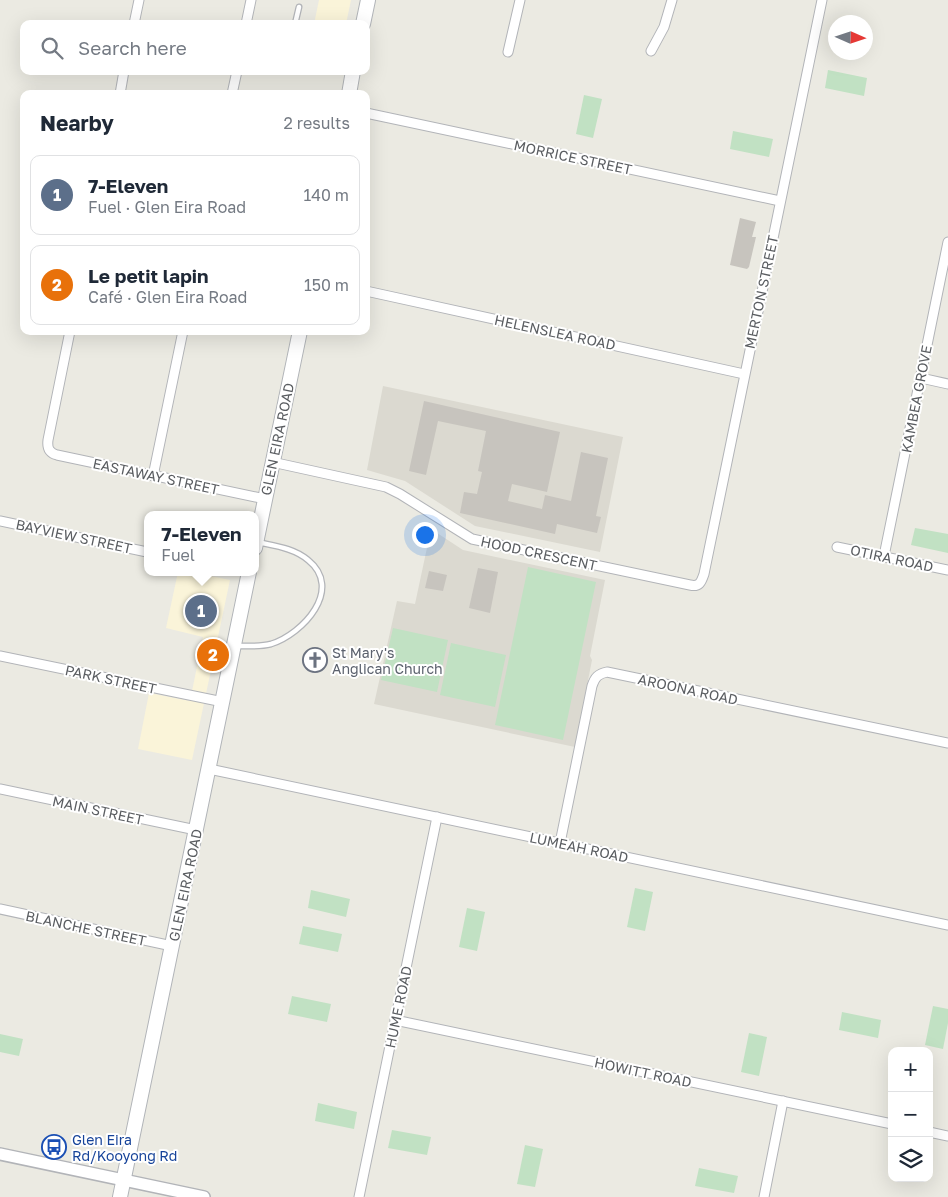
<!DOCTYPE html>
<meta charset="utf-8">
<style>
:root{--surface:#fff;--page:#f6f6f7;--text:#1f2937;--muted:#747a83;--line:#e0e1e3;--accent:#0f766e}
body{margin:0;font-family:"Golos Text",sans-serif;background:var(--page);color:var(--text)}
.controls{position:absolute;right:15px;bottom:15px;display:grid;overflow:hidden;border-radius:10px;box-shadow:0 5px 20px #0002}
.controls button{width:45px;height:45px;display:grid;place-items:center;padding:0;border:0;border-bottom:1px solid var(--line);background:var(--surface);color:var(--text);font:25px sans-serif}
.compass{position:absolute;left:828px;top:15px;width:45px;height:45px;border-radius:50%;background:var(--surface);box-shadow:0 5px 20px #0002;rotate:93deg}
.you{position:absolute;left:424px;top:534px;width:18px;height:18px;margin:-12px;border:4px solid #fff;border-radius:50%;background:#1a73e8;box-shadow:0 0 0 8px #1a73e833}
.badge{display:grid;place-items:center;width:32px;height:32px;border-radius:50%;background:var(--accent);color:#fff;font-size:16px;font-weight:700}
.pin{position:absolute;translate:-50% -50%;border:2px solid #fff;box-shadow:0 1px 5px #0006}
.popup{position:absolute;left:144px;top:511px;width:115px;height:65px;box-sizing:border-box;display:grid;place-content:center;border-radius:10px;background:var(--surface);filter:drop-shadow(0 1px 4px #0005);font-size:16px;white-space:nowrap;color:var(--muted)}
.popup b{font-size:19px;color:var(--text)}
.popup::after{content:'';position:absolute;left:50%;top:100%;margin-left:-10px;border:10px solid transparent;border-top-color:var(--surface)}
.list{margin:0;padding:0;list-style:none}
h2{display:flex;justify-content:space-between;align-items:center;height:65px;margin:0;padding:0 20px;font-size:21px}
h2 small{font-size:16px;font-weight:400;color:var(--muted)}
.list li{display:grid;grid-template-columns:32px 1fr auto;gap:15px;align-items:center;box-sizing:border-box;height:80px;margin:0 10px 10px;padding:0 10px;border:1px solid var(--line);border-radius:10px}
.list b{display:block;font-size:19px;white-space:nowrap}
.list p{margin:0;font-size:16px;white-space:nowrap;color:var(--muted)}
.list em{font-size:16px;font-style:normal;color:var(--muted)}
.icon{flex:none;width:28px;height:28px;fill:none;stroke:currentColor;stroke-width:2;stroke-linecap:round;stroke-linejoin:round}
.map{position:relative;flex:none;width:948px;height:1197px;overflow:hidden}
.search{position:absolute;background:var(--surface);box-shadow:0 5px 20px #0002;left:20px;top:20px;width:350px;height:55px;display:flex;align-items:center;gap:12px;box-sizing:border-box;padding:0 18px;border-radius:10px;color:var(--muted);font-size:19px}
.panel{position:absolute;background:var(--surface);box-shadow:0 5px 20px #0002;left:20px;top:90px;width:350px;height:245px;border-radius:10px}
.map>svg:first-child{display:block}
</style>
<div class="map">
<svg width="948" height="1197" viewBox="0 0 948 1197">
<rect width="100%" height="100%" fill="#ebeae2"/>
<g fill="#faf4d9">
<path d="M319,0H351L346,24H314Z"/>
<path d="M178,572H191L230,580L192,760L138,749L149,693L190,701L203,637L166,628Z"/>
</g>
<g fill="#dbd9d0">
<path d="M383,386L623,437L600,552L475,526L405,481L367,470Z"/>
<path d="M431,529L463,550L605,580L590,656L592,660L575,747L374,704L397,601L415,604Z"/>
</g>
<g fill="#c1e1c3">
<path d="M828,70L867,78L864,96L825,88Z"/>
<path d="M584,95L602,99L593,138L576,134Z"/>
<path d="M733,131L773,139L769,157L730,149Z"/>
<path d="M915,528L948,534V553L911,545Z"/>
<path d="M528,567L596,582L563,740L495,725Z"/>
<path d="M393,628L448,640L437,692L381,680Z"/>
<path d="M451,643L506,655L495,707L440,695Z"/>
<path d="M635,888L653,892L645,931L627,927Z"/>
<path d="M311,890L350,899L346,917L308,908Z"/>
<path d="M467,908L485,912L477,951L459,947Z"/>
<path d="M303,926L342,934L338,952L299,944Z"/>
<path d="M292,996L331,1004L327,1022L288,1014Z"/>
<path d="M933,1006L948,1009V1023L943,1049L925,1045Z"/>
<path d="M842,1012L881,1020L878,1038L839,1030Z"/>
<path d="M749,1033L767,1037L759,1076L741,1072Z"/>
<path d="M0,1034L23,1039L19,1056L0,1052Z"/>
<path d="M318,1103L357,1112L354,1129L315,1121Z"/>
<path d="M392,1130L431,1137L427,1155L388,1148Z"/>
<path d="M525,1145L543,1149L535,1187L517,1184Z"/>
<path d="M699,1168L738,1176L734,1193L695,1186Z"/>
</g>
<g fill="#c7c4be">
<path d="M740,218L756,222L752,237H756L749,267L747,269L730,265Z"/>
<path d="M424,401L560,432L547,492L512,484L508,501L542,509L545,495L571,501L581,452L608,458L596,516L601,517L597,533L557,524L555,534L460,513L464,492L477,494L482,472L478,471L486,431L438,421L426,475L409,471Z"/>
<path d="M478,568L498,572L490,613L469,608Z"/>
<path d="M429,571L447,575L443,591L425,588Z"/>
</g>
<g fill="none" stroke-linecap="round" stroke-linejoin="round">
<defs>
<g id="service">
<path d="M295,24L299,7"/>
<path d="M236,646C247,646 259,647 271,644C303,634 344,589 308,560C294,548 275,546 257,542"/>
</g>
<g id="minor">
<path d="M134,24L139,0"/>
<path d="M246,24L251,0"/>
<path d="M651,51L664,27L672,0"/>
<path d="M508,52L520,0"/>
<path d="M120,94L124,71"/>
<path d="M232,94L237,71"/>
<path d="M366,113L780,201"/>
<path d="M366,291L744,374"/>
<path d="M70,331L48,440C47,448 49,453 57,455L265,499"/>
<path d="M921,378L948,384"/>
<path d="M272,462L386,487L400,494L472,539L690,585C699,587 701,583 704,574L822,0"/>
<path d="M153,476L183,331"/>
<path d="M0,521L147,552"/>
<path d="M837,547L948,570"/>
<path d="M884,556L948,242"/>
<path d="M0,656L223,702"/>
<path d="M209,769L948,925"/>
<path d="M0,789L196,830"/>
<path d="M560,843L592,686C595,677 598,674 607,672L948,743"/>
<path d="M0,909L172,946"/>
<path d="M395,1020L892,1124"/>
<path d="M929,1132L948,1136"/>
<path d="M359,1197L437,817"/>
<path d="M764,1197L783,1101"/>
</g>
<path id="tertiary" d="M0,1154L204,1197"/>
<g id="secondary">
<path d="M363,24L368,0"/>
<path d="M349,94L353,71"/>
<path d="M255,548L300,331"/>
<path d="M120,1197L249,572"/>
</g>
</defs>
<use href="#service" stroke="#b2b4b8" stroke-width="7"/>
<use href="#minor" stroke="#b2b4b8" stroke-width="11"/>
<use href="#tertiary" stroke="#b2b4b8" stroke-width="14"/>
<use href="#secondary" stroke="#b1b4b8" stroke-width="16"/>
<use href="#service" stroke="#fff" stroke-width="4.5"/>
<use href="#minor" stroke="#fff" stroke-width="9"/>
<use href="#tertiary" stroke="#fff" stroke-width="11"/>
<use href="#secondary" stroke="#fff" stroke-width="14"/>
</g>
<defs>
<symbol id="church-ring" viewBox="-11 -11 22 22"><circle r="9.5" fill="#fff" stroke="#6b7280" stroke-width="1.5"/><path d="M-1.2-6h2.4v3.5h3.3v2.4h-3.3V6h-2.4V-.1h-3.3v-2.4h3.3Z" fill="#6b7280"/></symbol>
<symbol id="bus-ring" viewBox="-11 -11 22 22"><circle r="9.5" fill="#fff" stroke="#1a4fb4" stroke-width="1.5"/><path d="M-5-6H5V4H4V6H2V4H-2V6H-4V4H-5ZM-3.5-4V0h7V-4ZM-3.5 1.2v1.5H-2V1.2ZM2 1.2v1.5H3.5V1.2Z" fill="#1a4fb4"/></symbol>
</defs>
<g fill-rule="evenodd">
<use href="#church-ring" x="301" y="646" width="28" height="28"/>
<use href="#bus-ring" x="40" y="1133" width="28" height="28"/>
</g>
<g text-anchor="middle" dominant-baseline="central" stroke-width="4" stroke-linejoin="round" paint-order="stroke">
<g font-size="14" fill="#5a5d61" stroke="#fff">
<text transform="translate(573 157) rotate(12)">MORRICE STREET</text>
<text transform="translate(761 292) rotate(-78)">MERTON STREET</text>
<text transform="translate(555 332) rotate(12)">HELENSLEA ROAD</text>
<text transform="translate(916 399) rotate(-79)">KAMBEA GROVE</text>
<text transform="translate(277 439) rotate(-78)">GLEN EIRA ROAD</text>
<text transform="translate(156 476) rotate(12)">EASTAWAY STREET</text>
<text transform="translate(74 536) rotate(12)">BAYVIEW STREET</text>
<text transform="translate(539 553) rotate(12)">HOOD CRESCENT</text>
<text transform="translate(892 558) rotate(12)">OTIRA ROAD</text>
<text transform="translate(111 679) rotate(12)">PARK STREET</text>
<text transform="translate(688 689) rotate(12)">AROONA ROAD</text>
<text transform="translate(98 810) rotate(12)">MAIN STREET</text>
<text transform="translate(579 847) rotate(12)">LUMEAH ROAD</text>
<text transform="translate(185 885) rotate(-78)">GLEN EIRA ROAD</text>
<text transform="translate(86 928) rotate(12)">BLANCHE STREET</text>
<text transform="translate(398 1007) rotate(-78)">HUME ROAD</text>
<text transform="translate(643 1072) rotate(12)">HOWITT ROAD</text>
</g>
<g font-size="14" fill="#5b616d" stroke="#fff" text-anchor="start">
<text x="332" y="652">St Mary's<tspan x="332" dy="16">Anglican Church</tspan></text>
</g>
<g font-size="14" fill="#164399" stroke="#fff" text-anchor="start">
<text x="72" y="1139">Glen Eira<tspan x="72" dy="16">Rd/Kooyong Rd</tspan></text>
</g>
</g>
</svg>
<div class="controls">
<button>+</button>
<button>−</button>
<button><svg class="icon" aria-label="layers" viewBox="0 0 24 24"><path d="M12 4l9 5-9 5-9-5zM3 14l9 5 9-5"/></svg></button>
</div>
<svg class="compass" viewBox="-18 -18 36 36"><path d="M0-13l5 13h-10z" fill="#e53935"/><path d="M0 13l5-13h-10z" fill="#747a83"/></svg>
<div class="you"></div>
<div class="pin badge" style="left:201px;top:611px;background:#5c6f8a">1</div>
<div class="popup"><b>7-Eleven</b>Fuel</div>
<div class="pin badge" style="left:213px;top:655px;background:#e8710a">2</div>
<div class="search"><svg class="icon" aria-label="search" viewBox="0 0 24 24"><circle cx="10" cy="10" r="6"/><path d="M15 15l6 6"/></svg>Search here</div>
<section class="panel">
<h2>Nearby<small>2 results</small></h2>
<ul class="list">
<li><span class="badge" style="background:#5c6f8a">1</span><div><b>7-Eleven</b><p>Fuel · Glen Eira Road</p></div><em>140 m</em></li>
<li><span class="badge" style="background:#e8710a">2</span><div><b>Le petit lapin</b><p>Café · Glen Eira Road</p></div><em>150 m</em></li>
</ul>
</section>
</div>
